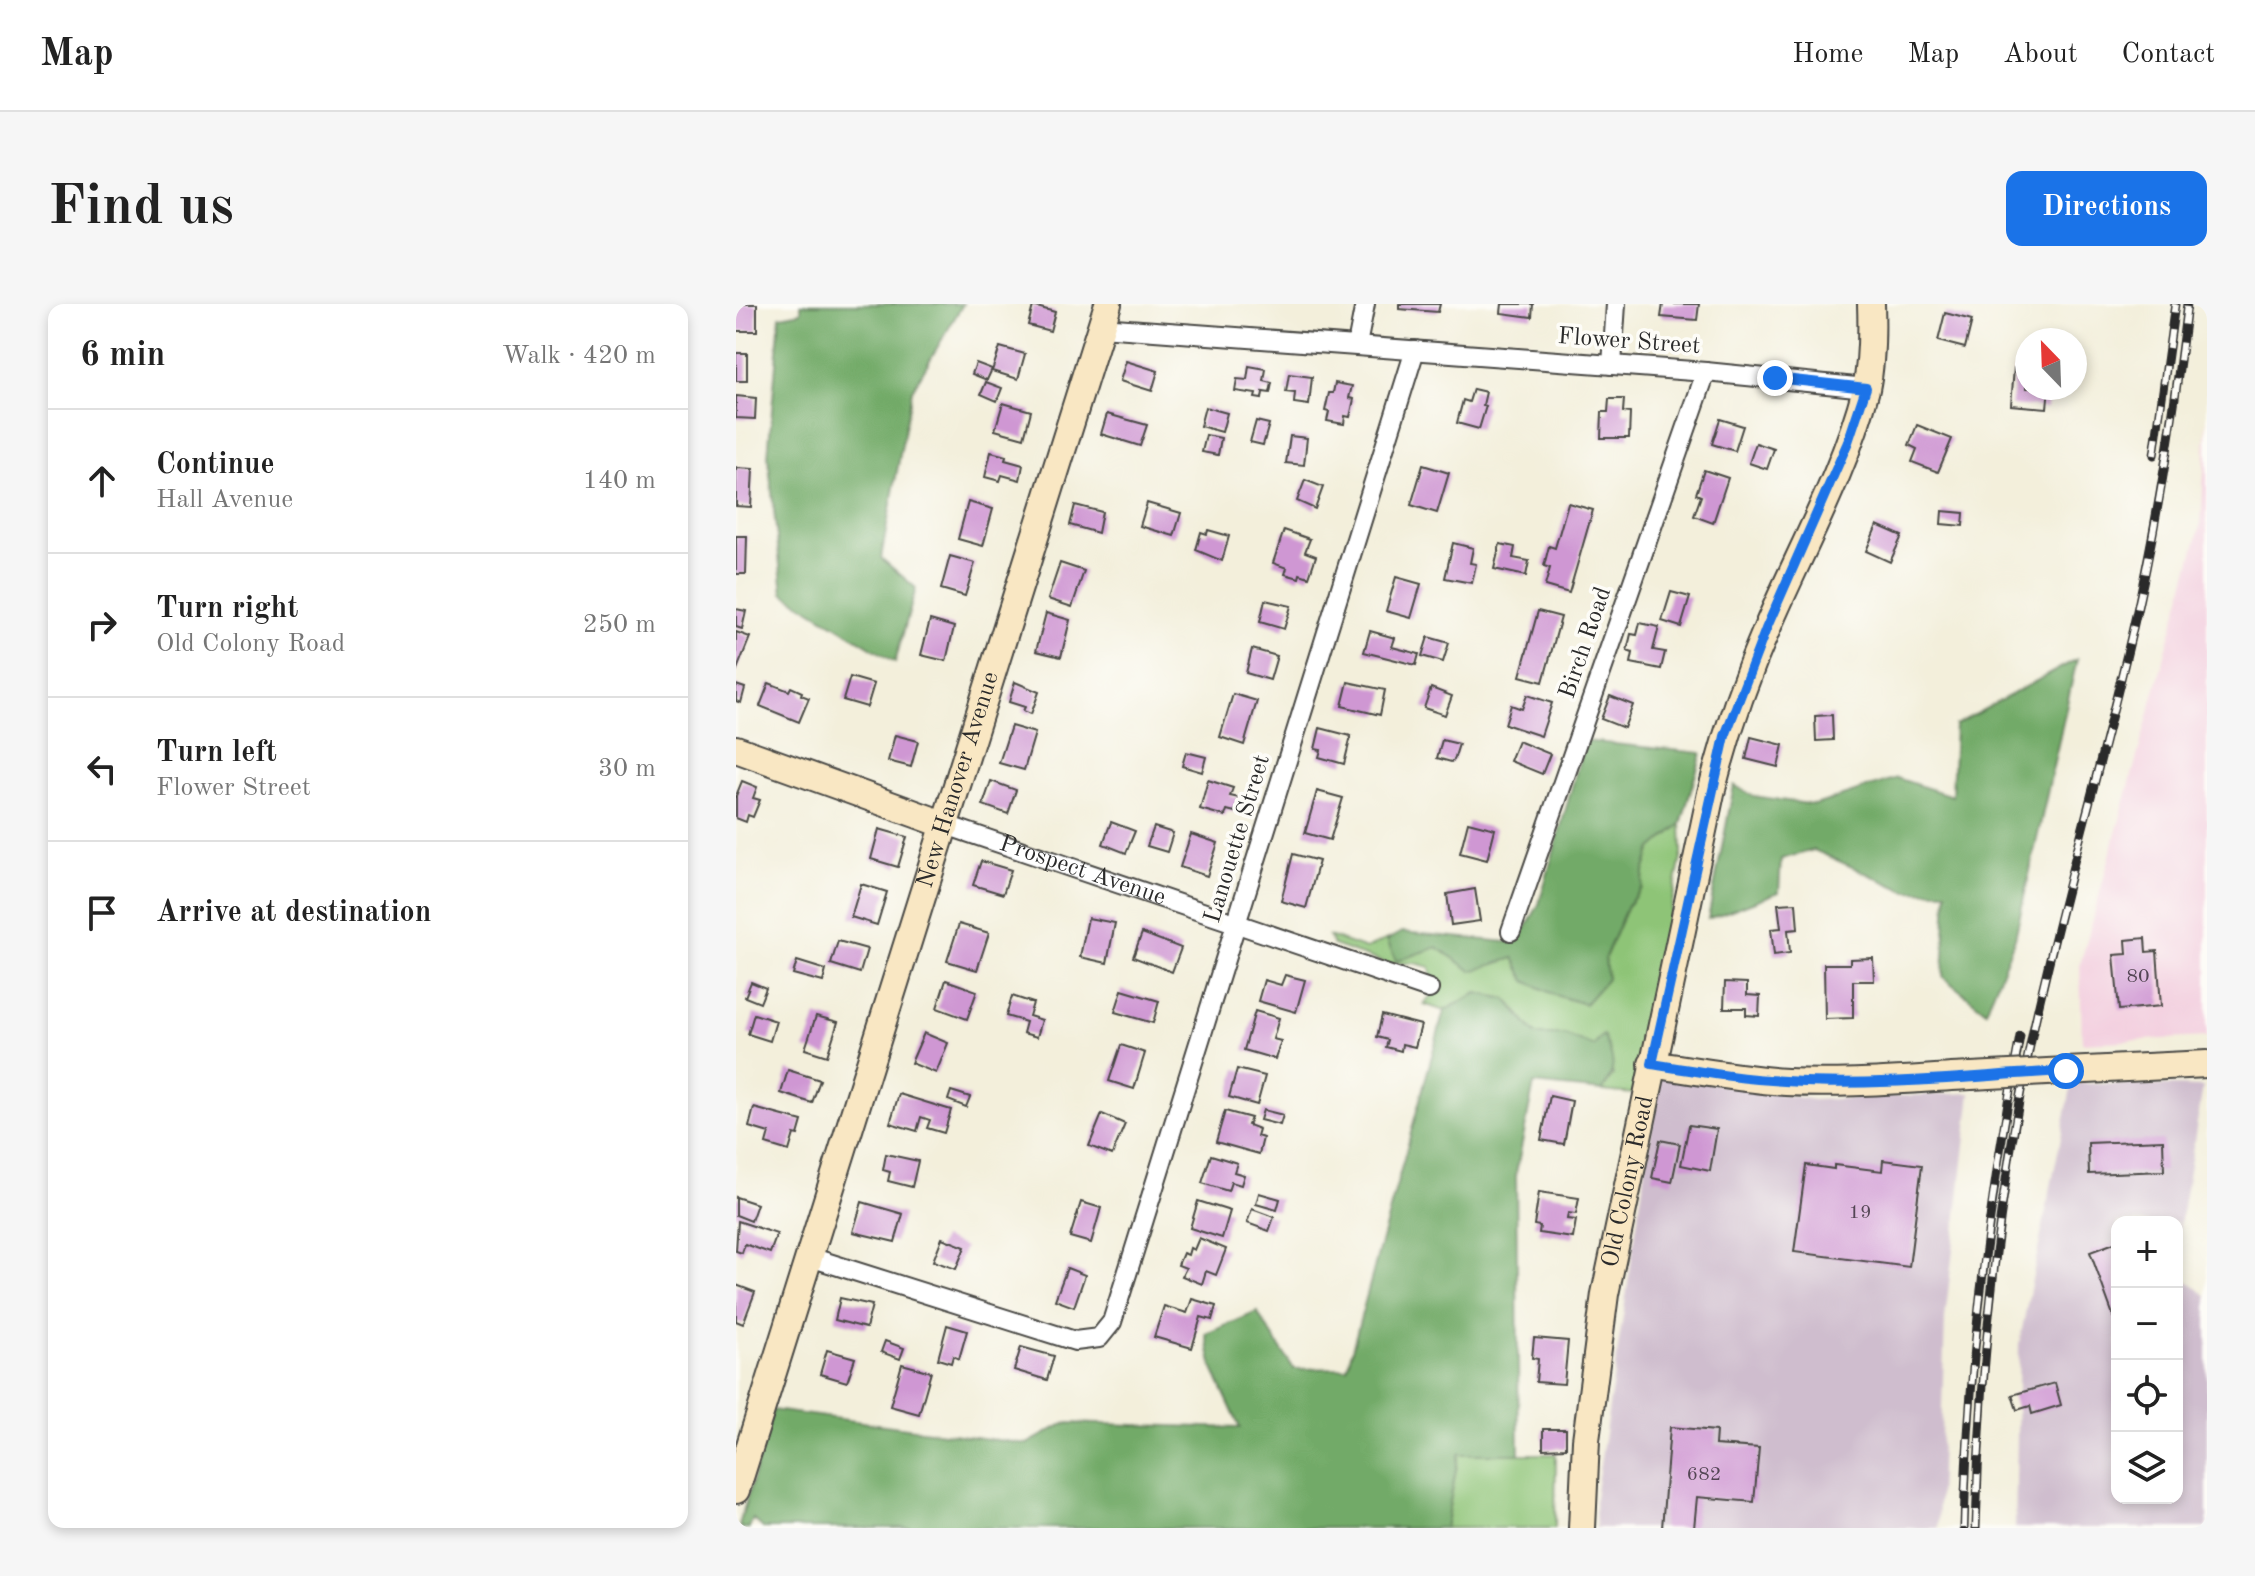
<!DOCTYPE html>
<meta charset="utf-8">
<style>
:root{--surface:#fff;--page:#f6f6f6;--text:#222;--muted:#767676;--line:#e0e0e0;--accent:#1a73e8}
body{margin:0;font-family:"Old Standard TT",serif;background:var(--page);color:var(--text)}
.controls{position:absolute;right:24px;bottom:24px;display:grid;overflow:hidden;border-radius:16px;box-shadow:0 4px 12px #0003}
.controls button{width:72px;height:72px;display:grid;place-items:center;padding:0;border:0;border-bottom:2px solid var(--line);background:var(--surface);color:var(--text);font:40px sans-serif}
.compass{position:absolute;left:1279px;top:24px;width:72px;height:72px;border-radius:50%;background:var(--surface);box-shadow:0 4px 12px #0003;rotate:337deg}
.stop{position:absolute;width:24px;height:24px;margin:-18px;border:6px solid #1a73e8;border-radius:50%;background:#fff}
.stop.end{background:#1a73e8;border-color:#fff;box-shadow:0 2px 8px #0008}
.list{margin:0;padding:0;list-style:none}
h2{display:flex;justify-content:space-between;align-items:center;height:104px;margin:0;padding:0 32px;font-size:34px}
h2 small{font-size:26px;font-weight:400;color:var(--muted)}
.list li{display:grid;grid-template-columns:52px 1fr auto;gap:24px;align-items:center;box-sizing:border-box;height:144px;padding:0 32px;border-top:2px solid var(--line)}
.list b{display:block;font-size:30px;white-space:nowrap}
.list p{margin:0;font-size:26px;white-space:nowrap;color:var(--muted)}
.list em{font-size:26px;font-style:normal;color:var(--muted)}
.icon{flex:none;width:44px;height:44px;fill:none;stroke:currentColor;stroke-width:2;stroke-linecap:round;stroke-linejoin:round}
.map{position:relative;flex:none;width:1471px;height:1224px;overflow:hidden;border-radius:16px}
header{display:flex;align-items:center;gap:48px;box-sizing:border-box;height:112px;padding:0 40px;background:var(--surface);border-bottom:2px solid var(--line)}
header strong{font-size:38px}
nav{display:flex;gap:44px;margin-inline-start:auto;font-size:28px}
.intro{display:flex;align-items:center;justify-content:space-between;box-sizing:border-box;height:192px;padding:0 48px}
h1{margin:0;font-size:56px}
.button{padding:20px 36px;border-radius:16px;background:var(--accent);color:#fff;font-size:28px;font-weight:700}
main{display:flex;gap:48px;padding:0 48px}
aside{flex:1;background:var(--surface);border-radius:16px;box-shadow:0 4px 12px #0003}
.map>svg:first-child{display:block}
</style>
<header>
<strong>Map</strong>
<nav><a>Home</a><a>Map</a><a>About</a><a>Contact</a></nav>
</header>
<div class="intro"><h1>Find us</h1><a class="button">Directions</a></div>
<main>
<aside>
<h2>6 min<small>Walk · 420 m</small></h2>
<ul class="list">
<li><svg class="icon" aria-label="ahead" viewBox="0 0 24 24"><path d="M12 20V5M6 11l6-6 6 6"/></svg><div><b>Continue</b><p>Hall Avenue</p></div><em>140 m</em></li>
<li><svg class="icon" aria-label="right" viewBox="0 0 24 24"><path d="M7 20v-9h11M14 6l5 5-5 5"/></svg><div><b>Turn right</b><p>Old Colony Road</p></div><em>250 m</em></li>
<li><svg class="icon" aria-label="left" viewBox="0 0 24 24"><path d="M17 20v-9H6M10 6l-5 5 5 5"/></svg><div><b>Turn left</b><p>Flower Street</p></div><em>30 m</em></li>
<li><svg class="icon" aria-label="arrive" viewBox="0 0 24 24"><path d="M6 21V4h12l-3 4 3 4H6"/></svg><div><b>Arrive at destination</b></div></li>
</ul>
</aside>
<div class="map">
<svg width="1471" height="1224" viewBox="0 0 1471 1224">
<rect width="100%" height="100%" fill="#fdfcf7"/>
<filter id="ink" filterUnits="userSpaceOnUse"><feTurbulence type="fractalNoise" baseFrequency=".0125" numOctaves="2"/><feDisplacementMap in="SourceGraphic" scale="16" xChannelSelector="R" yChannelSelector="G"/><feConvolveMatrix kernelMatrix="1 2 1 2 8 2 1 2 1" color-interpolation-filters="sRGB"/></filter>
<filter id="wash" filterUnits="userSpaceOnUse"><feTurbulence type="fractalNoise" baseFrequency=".006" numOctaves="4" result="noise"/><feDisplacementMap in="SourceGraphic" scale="32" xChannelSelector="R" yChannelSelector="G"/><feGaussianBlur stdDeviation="1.8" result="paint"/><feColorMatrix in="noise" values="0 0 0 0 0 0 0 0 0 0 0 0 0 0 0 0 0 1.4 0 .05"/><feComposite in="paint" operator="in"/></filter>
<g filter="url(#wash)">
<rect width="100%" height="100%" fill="#f3efdb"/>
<path fill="#f3cfdf" d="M1471,113V733L1346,739L1344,661L1465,219Z"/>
<g fill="#cfbdce">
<path d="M924,771L1078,796L1235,789L1209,1015L1202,1224H860L859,1194Z"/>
<path d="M1336,779L1467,783L1441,938V918H1381V1194H1441V968L1471,992V1224H1279L1283,1040Z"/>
</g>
<g fill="#8ec477" stroke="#5c7851" stroke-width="2">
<path d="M945,520L946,549L897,790L866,787L877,771L866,732L858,742L828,731H800L770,695L741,689L708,707L688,700L698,689L694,663L679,659L652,660L597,641L593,632L630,645L651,635L660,657L701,643L736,667L778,653L791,677L819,691L849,700L871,675L869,654L891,602L906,584L908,568L915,546Z"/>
<path d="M723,1150H820L819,1224H709Z"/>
</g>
<g fill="#72aa68" stroke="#4e6a4a" stroke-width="2">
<path d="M65,0H227L176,86L145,254L180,284L159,358L47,289L32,152L44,12L65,8Z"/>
<path d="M1341,355L1279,634L1250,707L1207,673L1211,588L1170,587L1078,546L1045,555L1043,588L972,615L998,481L1017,492L1079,501L1161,474L1216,492L1219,421Z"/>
<path d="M849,437L966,449L945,520L915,546L908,568L906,584L891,602L869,653L871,675L849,700L819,691L790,677L778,654L736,667L701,643L660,657L651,636L666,628L771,638L790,624L803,600Z"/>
<path d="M741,689L770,695L800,731H828L858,742L867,731C878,755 882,764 866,787L798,780L780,869L783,1150H723L709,1224H27L17,1215L13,1224H5L3,1221L37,1106L291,1140L329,1119L504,1124L477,1065L470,1030L521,1008L558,1065L611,1064L708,707Z"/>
</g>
<g id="blocks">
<g fill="#cf97d3">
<rect x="0" y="0" width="21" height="27"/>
<path d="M663,0H704L702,8L663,5Z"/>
<path d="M766,0H797L796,13L765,9Z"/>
<path d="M927,0H963L961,16L925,13Z"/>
<path d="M297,2L319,8L314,27L292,21Z"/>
<path d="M1209,9L1236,16L1229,44L1202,37Z"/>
<path d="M264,43L289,50L282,75L256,67Z"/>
<rect x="0" y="49" width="11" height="28"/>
<path d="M390,57L422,67L416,87L384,77Z"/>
<path d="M240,59L256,65L251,76L236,70Z"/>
<path d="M513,62L530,65L528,77L536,79L534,89L527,88L526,95L519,94L520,90L499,87L501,75L511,76Z"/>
<path d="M1278,64L1291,65V84H1313L1311,104L1275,101Z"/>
<path d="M553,70L576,73L573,101L558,99L559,89L550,88Z"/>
<path d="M250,78L266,84L261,97L245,90Z"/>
<path d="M599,79L616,82L613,94L618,95L614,113L609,112L608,120L591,117L593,108L589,107L593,89H597Z"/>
<path d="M737,85L750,88L747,101L750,102L743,125L721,119L727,96L733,98Z"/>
<path d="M0,92L20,94L19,115L0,114Z"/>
<path d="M873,95H888L887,108L894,109L893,134H865L866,108H872Z"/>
<path d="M267,99L295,107L288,134L259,126Z"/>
<path d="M469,103L491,109L486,128L464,122Z"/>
<path d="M371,110L411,121L404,142L365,130Z"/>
<path d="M984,115L1007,122L999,147L976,140Z"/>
<path d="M520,117L533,120L527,141L514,138Z"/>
<path d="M1181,121L1216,135L1202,168L1176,158L1181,145L1173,141Z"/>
<path d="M470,131L485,134L482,151L466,148Z"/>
<path d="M554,132L571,134L568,161L550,159Z"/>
<path d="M1020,139L1038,145L1031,165L1013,159Z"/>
<path d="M255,148L270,152L269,156L287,161L284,176L266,171L264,177L249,173Z"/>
<path d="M687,161L713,169L701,209L675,201Z"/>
<path d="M0,164L17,165L15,203L0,202Z"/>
<path d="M968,166L992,174L977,219L958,212L965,192L960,190Z"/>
<path d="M569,176L587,183L579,205L561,197Z"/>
<path d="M232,198L257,205L247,242L222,235Z"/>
<path d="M411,199L445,209L438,232L404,222Z"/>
<path d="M832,199L857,206L833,289L809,282L814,264L808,262L813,242L819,244Z"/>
<path d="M339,201L366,208L362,229L334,221Z"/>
<path d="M1206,207L1228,209L1227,222L1205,220Z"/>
<path d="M1141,221L1166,232L1154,258L1130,247Z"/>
<path d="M472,226L493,232L486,257L460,246L465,228L471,230Z"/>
<path d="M548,226L574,235L569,248L580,252L573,273L564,270L563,274L549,270L551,264L537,259Z"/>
<path d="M0,232H11L10,270H0Z"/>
<path d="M717,239L737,244L734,259L740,260L736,279L709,274Z"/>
<path d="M764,240L779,243L777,254L793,257L790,272L758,265Z"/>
<path d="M214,252L239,259L229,292L205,285Z"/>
<path d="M324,259L348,267L336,303L312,295Z"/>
<path d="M660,273L685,280L675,314L650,307Z"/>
<path d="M935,288L954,293L945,323L926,317Z"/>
<path d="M529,296L555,302L548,325L524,318Z"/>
<path d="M0,305L10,307L6,325L0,323Z"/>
<path d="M802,307L825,313L807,378L784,372Z"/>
<path d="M310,309L334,316L325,353L300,347Z"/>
<path d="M194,316L218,323L210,357L185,351Z"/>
<path d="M904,319L923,323L917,346L929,348L925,365L895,359L897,349L891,347L895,330L901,331Z"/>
<path d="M634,327L659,334L656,343L683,350L680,361L628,348Z"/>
<path d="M0,328L14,333L0,368Z"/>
<path d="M692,333L713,339L707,358L686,352Z"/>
<path d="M516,345L541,352L534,376L510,369Z"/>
<path d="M114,373L138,380L131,403L107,396Z"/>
<path d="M279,378L303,388L295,410L287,407L289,403L273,398Z"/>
<path d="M612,378L649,386L644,411L606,402Z"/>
<path d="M33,379L53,387L55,383L66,388L65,391L73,394L63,418L24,402Z"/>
<path d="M0,381L9,384L5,399L0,397Z"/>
<path d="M695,384L716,392L709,411L688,404Z"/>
<path d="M497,390L521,397L508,441L484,433Z"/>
<path d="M791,391L816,399L805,432L769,420L775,401L786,405Z"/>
<path d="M874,392L897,401L888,424L865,415Z"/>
<path d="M1096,411L1097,436L1080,437L1079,412Z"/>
<path d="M275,422L299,429L288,466L263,459Z"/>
<path d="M584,424L615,432L608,460L583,453L585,446L579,445Z"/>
<path d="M159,431L182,437L175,463L152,457Z"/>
<path d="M1015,433L1047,441L1042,463L1010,455Z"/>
<path d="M706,436L723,440L718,456L715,458L701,454Z"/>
<path d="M782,437L814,450L806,470L774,457Z"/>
<path d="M450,448L470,453L466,468L446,462Z"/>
<path d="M472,476L497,484L494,492L503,494L499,508L491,506L489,512L464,505Z"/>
<path d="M6,477L21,483L17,494L24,496L17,513L12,511L10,518L0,514V492Z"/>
<path d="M255,477L280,486L272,510L247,501Z"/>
<path d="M581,487L607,494L594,536L569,529Z"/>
<path d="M375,518L399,527L390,549L367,540Z"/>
<path d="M732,518L759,525L751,556L724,549Z"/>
<path d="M418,523L437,529L431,548L411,542Z"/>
<path d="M143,525L171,533L162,563L135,555Z"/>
<path d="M455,530L482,539L471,572L444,563Z"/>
<path d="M557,550L583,557L570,604L545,597Z"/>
<path d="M245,557L275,566L267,590L237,581Z"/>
<path d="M125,580L151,588L141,621L115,613Z"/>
<path d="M739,585L744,617L715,621L711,590Z"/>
<path d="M1060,599L1062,625L1052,626L1054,649L1038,651L1035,625L1045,624L1042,600Z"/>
<path d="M352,614L379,619L371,659L344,653Z"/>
<path d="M223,620L253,629L241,666L211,657Z"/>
<path d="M406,629L445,644L436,668L397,653Z"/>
<path d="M1409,634L1410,648L1421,647L1425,702L1383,706L1378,651L1391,650L1390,636Z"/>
<path d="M102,637L131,645L124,669L95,660Z"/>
<path d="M1137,654L1138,677H1117V714L1089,715L1088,660H1114V655Z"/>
<path d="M61,657L90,666L87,678L57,670Z"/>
<path d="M549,671L569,676L560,708L522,697L528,676L545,681Z"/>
<path d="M210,676L241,687L231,715L201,704Z"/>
<path d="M15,678L30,684L24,699L9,693Z"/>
<path d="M989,678L1011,679V691L1024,692L1023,712L1010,711V704H988Z"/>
<path d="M386,686L423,697L417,719L379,708Z"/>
<path d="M276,692L297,699L293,712L306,716L301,733L287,729L290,718L270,712Z"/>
<path d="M519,707L543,714L537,735L545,737L539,755L508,746Z"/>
<path d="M18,710L40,717L34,737L12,730Z"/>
<path d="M646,711L685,721L679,743L666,740L665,747L650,743L652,736L641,733Z"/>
<path d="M80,712L102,718L91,752L69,745Z"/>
<path d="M188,729L212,739L200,769L175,759Z"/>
<path d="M385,741L409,749L398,785L373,777Z"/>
<path d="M501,765L529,772L521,801L493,793Z"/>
<path d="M52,766L84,776L76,799L45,789Z"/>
<path d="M215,787L234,793L230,803L212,796Z"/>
<path d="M163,790L215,806L208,829L191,824L194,816L185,813L181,827L154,819Z"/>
<path d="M814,792L836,797L828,840L805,836Z"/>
<path d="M18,804L66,817L62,831L58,830L53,847L30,840L33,829L13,823Z"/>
<path d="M527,806L547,811L544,821L524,816Z"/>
<path d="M489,807L515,814L512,821L523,825L521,832L527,834L523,850L480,838Z"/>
<path d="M366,810L389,820L376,851L353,842Z"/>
<path d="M953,821L981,825L974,867L945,861Z"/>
<path d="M924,836L944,840L936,878L916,874Z"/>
<path d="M1427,836L1428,867L1353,870L1352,839Z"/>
<path d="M150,850L182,857L176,883L152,877L154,868L147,866Z"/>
<path d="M475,851L501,859L498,868L508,871L505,881L495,878L492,887L466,879Z"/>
<path d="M1147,856L1186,861L1173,963L1058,948L1070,861L1098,865V861L1146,867Z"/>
<path d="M803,888L843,894L840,910L832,909L831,915L840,916L837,934L803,929L804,922L798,921Z"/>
<path d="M523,889L544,895L541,906L520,900Z"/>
<path d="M0,893L21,900L15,917L0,911Z"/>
<path d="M462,897L494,907L486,934L454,924Z"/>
<path d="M126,898L167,910L159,938L117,928Z"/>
<path d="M345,898L365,904L355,939L334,933Z"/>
<path d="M516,905L538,913L533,927L511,919Z"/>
<path d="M2,917L41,930L34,949L9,940L6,949L0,947Z"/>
<path d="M206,934L229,943L220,965L197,957Z"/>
<path d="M463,934L490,945L480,971L470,967L466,980L446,972L450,964L442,961L447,949L452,951L454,944L458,946Z"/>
<path d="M1381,938V1022L1354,948Z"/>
<path d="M331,964L349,971L338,1003L319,996Z"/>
<path d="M0,981L19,988L7,1020L0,1017Z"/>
<path d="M104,994L136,1001L130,1024L99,1016Z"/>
<path d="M456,995L480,1002L476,1016L465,1013L456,1044L418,1033L428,1002L451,1009Z"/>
<path d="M211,1021L231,1027L223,1055L217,1052L215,1059L202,1055Z"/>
<path d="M798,1034L832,1037L828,1080L800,1078L802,1055L796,1054Z"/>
<path d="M149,1037L168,1044L164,1055L145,1048Z"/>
<path d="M285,1043L318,1052L311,1076L278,1066Z"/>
<path d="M91,1046L119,1054L111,1078L84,1070Z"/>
<path d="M166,1060L195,1068L183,1110L154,1102Z"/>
<path d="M1319,1079L1325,1101L1296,1110L1294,1102L1281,1106L1276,1091Z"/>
<path d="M934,1123L980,1127L979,1141L1023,1144L1018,1198L961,1193L958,1224H926Z"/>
<path d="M807,1125H830V1144L807,1145Z"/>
</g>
</g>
</g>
<g filter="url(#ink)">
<use href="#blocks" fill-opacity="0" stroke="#494845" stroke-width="2"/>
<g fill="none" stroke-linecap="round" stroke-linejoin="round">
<defs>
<g id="street">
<path d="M365,23L970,68L1130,84"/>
<path d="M621,41L629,0"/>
<path d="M876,61L880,0"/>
<path id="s1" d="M210,521L693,685"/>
<path d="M775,627L970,68"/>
<path d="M74,953L339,1037L363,1034L376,1018L679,46"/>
</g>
<g id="secondary">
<path d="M0,445L210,521"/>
<path d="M916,760C961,767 1005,775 1050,778C1112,781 1173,775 1235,772"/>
<path d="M1330,767L1471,760"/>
<path id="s2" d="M0,1186L372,0"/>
<path id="s3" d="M846,1224L850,1136L869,990L975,489C989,432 1008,377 1032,322C1065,245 1109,167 1130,85C1136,57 1136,28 1135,0"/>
</g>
</defs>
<use href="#street" stroke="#494845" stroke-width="22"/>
<use href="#secondary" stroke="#494845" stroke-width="30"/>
<use href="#street" stroke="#fff" stroke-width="18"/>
<use href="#secondary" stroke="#f9e7c3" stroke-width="26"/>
<defs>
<g id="rail">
<path d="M1418,151L1439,0"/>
<path d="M1228,1224C1232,1058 1253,895 1284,732"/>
<path d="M1240,1224C1244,1058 1262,890 1297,727C1326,595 1364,465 1395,333C1421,223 1438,112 1451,0"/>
</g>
</defs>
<use href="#rail" stroke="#2b2b2b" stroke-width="9"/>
<use href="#rail" stroke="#fdfcf7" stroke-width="6" stroke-dasharray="18" stroke-linecap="butt"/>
<defs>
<path id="secondary-bridge" d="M1235,772L1330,767"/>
</defs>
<use href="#secondary-bridge" stroke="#494845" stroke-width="30" stroke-linecap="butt"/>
<use href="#secondary-bridge" stroke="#f9e7c3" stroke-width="26"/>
</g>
</g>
<g fill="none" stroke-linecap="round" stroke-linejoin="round" filter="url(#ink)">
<path stroke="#1a73e8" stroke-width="10" d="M1039,74L1130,84L1112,138L1030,325L989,432L916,760C960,767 1004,775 1049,777C1142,783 1237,772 1330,767"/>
</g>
<g text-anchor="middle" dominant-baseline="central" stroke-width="7" stroke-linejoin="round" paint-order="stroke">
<g font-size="20" fill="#544655">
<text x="1402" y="673">80</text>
<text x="1124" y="909">19</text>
<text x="968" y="1171">682</text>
</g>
<g font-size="24" fill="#2b2b2b" stroke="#fdfcf7">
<text transform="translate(893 38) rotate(4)">Flower Street</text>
<text transform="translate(850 339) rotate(-71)">Birch Road</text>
<text stroke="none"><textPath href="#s2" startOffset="744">New Hanover Avenue</textPath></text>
<text transform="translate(502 535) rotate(-73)">Lanouette Street</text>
<text stroke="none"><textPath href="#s1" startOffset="144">Prospect Avenue</textPath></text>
<text stroke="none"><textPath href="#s3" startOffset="350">Old Colony Road</textPath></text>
</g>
</g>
</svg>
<div class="controls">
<button>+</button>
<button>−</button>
<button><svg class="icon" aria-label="locate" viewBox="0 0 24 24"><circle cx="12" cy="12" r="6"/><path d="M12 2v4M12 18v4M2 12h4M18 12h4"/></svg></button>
<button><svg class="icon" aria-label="layers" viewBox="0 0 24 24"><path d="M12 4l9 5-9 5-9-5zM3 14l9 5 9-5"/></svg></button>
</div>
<svg class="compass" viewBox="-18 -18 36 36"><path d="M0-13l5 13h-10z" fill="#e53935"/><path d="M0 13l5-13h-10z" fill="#767676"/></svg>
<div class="stop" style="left:1330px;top:767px"></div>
<div class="stop end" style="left:1039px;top:74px"></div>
</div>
</main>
